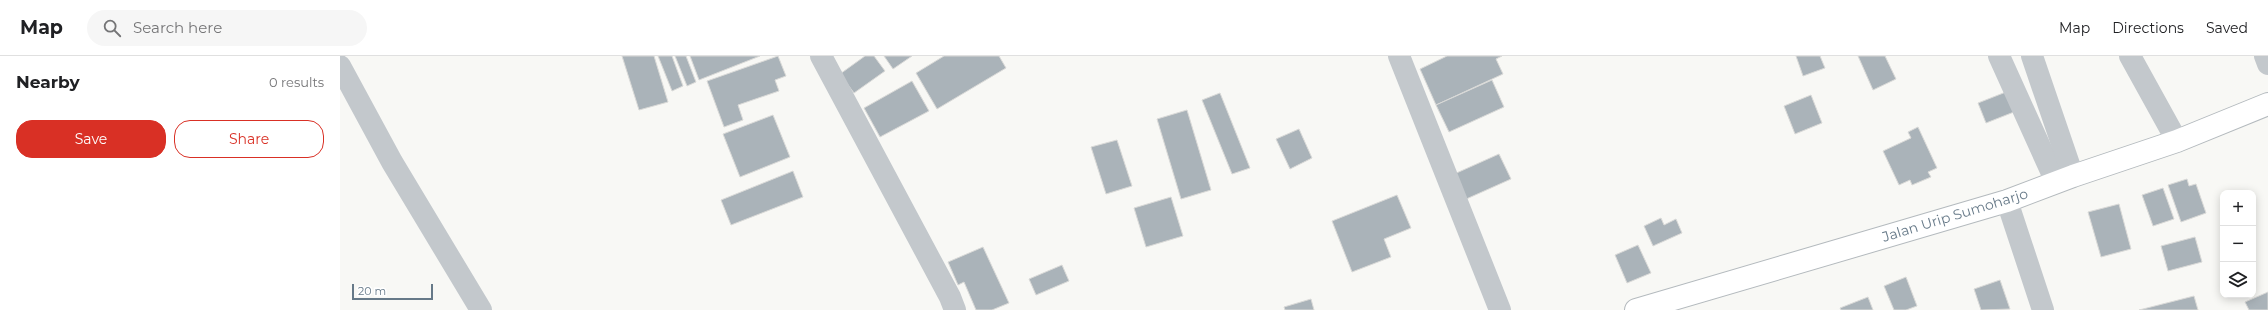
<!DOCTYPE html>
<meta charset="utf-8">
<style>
:root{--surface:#fff;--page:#f6f6f6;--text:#202124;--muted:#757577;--line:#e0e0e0;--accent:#d93025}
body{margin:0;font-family:Montserrat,sans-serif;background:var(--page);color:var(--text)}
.controls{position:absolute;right:12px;bottom:12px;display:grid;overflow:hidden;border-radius:8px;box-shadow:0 2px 10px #0003}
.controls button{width:36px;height:36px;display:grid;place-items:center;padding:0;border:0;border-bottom:1px solid var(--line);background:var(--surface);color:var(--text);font:20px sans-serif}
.scale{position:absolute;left:12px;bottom:10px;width:81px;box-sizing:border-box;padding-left:4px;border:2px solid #667988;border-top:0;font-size:11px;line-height:14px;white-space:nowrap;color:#667988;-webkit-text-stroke:3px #fff;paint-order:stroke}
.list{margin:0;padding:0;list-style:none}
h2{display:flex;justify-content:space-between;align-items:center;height:52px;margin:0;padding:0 16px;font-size:17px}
h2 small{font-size:13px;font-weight:400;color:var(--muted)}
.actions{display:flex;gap:8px;padding:12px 16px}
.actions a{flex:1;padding:9px 0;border:1px solid var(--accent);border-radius:16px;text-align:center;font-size:14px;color:var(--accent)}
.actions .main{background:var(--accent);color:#fff}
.icon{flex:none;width:22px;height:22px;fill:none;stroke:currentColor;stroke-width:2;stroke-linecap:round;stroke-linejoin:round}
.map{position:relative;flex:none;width:1928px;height:254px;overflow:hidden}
header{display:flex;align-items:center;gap:24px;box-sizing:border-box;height:56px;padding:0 20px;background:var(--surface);border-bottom:1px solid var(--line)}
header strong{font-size:19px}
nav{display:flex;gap:22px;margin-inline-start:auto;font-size:14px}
.search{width:280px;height:36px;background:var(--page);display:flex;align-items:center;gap:10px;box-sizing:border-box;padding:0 14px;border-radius:22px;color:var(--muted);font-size:15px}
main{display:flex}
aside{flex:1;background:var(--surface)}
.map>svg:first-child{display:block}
</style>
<header>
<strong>Map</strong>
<div class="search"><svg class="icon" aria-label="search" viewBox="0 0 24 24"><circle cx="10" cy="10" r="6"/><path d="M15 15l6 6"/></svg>Search here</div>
<nav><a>Map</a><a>Directions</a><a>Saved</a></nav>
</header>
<main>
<aside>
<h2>Nearby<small>0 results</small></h2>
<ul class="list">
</ul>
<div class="actions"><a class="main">Save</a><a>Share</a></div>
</aside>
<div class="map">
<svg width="1928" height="254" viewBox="0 0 1928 254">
<rect width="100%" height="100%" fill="#f8f8f5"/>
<g fill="#aab3b9" stroke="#dadad8">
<path d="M282,0H314L328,46L299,54Z"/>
<path d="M318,0H332L343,30L332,35Z"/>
<path d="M335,0H346L356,26L347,30Z"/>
<path d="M350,0H420L359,24Z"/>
<path d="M438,0L446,20L435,24L439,35L398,49L403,64L384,71L367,25Z"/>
<path d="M525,0H534L545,15L514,37L500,18Z"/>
<path d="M544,0H572L553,13Z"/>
<path d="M604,0H659L666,12L597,53L576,17Z"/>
<path d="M1107,0H1162L1156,3L1163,18L1096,49L1080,13Z"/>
<path d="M1456,0H1480L1485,12L1463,20Z"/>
<path d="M1518,0H1545L1556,23L1533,34Z"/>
<path d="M1152,24L1164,51L1109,76L1096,49Z"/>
<path d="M572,25L589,55L540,81L524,52Z"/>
<path d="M1671,34L1679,54L1646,67L1638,47Z"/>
<path d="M880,37L910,112L892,118L862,44Z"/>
<path d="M1471,39L1482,67L1455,78L1444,50Z"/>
<path d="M847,54L871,134L841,143L817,63Z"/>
<path d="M433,59L450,101L400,121L383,78Z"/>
<path d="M1578,71L1597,112L1588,116L1591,121L1572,129L1570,124L1559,129L1543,95L1571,82L1568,76Z"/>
<path d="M959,73L972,102L950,113L936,83Z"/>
<path d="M777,84L792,130L766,138L751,91Z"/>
<path d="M1159,98L1171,123L1124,144L1112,119Z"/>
<path d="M453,115L463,141L391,169L381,144Z"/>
<path d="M1847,123L1849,130L1856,128L1866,157L1841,166L1828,129Z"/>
<path d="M1823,132L1834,163L1813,170L1802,139Z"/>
<path d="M1057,139L1071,172L1044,183L1051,201L1012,216L992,165Z"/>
<path d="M831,141L843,180L806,191L794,152Z"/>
<path d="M1779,148L1791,193L1761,201L1748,156Z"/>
<path d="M1321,162L1324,169L1336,163L1342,177L1313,190L1304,170Z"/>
<path d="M1855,181L1862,206L1828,215L1821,190Z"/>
<path d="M1298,189L1311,217L1287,227L1275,199Z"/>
<path d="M643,191L669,247L652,254H636L624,226L618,229L608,206Z"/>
<path d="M722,209L729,225L696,239L689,223Z"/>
<path d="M1566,221L1577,250L1566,254H1554L1544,230Z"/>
<path d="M1660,224L1670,253L1641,254L1634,233Z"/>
<path d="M1928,236V254H1909L1905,246Z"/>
<path d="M1854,240L1858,254H1799Z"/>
<path d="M1528,241L1533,254H1501L1500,252Z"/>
<path d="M971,243L974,254H945L944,251Z"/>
</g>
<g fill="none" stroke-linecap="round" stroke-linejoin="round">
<defs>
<path id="major" d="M1296,254L1667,145L1733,120L1837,85L1928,48"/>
</defs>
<use href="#major" stroke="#b4babe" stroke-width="24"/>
<g stroke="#c3c8cc" stroke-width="22">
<path d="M481,0L610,241L615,254"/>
<path d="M1059,0L1160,254"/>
<path d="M1659,0L1716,126"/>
<path d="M1692,0L1733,120"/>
<path d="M1790,0L1837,85"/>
<path d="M1925,0L1928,8"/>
<path d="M0,10L52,106L141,254"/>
<path d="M1667,145L1703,254"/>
</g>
<use href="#major" stroke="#fff" stroke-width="22"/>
</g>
<g text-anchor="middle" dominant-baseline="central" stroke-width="4" stroke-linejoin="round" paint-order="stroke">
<g font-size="14" fill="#667988" stroke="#fff">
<text transform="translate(1615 159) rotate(-17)">Jalan Urip Sumoharjo</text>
</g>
</g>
</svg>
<div class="controls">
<button>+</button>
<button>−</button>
<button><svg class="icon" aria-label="layers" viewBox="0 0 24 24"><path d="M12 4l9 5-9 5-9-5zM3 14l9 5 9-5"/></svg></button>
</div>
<div class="scale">20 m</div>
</div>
</main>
